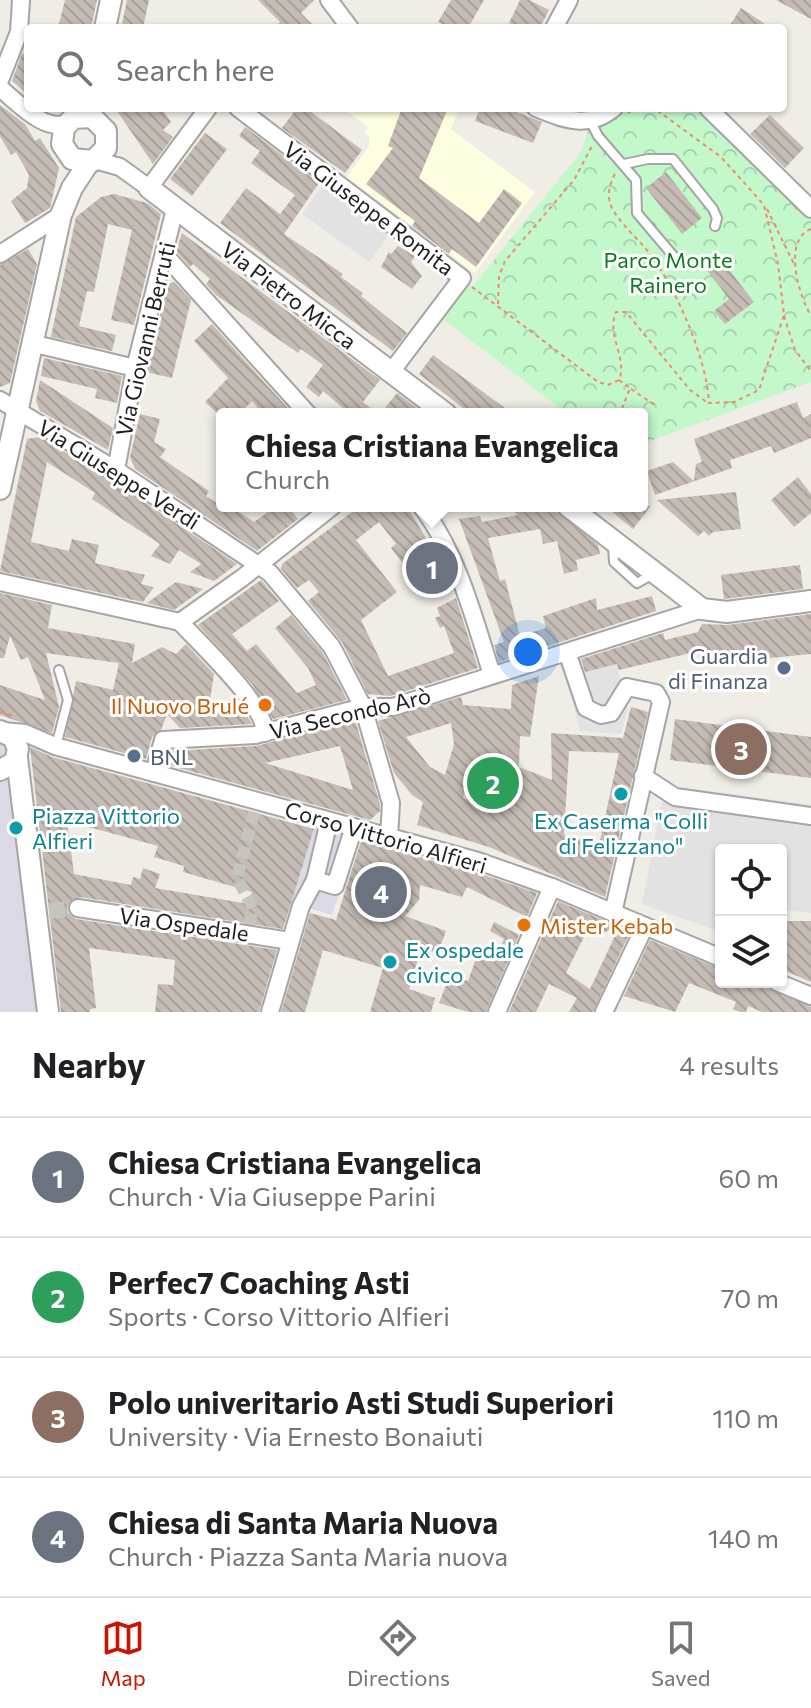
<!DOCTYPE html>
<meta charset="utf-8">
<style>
:root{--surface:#fff;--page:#f2f2f2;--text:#202124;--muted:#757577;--line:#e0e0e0;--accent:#c91404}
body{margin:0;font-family:Commissioner,sans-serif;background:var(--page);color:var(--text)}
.controls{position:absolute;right:24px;bottom:24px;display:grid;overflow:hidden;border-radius:8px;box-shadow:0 2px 6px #0004}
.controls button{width:72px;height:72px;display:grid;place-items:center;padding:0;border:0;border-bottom:2px solid var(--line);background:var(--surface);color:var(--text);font:40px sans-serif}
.you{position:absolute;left:528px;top:652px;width:28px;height:28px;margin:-20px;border:6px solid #fff;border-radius:50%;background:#1a73e8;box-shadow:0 0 0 12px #1a73e833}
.badge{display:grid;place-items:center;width:52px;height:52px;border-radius:50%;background:var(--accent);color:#fff;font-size:26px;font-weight:700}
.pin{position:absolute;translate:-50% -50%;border:4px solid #fff;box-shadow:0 2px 8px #0006}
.popup{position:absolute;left:216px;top:408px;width:432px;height:104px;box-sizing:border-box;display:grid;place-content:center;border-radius:8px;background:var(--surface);filter:drop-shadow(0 2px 6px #0005);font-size:26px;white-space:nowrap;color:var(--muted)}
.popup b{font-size:30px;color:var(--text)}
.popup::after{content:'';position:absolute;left:50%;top:100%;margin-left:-16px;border:16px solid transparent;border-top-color:var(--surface)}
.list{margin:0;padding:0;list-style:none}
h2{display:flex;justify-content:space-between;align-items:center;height:104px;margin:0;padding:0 32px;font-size:34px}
h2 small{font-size:26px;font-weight:400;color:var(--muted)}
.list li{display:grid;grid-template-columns:52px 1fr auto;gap:24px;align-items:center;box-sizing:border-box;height:120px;padding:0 32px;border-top:2px solid var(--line)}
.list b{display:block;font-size:30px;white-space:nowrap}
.list p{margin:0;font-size:26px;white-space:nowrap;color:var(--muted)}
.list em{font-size:26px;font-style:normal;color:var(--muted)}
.icon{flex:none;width:44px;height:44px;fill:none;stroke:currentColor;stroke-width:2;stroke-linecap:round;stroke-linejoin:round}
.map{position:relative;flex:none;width:811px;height:1012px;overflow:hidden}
.search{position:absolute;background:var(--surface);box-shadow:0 2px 6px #0004;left:24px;right:24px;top:24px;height:88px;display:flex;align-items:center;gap:20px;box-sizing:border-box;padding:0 28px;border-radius:8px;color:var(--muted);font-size:30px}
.sheet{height:584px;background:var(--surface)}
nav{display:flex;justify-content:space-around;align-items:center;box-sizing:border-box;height:112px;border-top:2px solid var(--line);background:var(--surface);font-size:22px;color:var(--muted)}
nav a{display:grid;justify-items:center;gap:4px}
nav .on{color:var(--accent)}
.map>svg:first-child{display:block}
</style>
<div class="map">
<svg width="811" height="1012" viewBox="0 0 811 1012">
<defs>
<pattern id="park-crowns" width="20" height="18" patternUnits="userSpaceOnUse" patternTransform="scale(2)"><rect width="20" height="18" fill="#c3f8cb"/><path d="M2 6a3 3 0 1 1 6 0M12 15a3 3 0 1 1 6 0" fill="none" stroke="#a7d4ae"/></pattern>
<pattern id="building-back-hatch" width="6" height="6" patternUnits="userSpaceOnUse" patternTransform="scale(2)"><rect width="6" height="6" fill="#c4bcb4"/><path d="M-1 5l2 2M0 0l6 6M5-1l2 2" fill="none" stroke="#a8a19a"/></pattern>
</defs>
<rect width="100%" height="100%" fill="#efede5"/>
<path fill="#fcfedf" d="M341,108H459L451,129L535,192L475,273L347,177L369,146V137L365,133L367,126Z"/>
<path fill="url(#park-crowns)" d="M614,108H708L811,209V382L642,444V414H568L441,318L468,284L473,286L581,152L591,122Z"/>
<g fill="#e2e2e2">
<path d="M326,181L393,230L369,262L302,214Z"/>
<path d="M617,664L628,708L621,734L580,731L566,677Z"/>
<path d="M665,785L811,805V913L781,910V850H721V932L642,904Z"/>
</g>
<g fill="#dad9e5">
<path d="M0,723L6,724L53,1012H0Z"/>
<path d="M320,811L360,829L332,915L291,903Z"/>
</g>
<g fill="url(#building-back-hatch)" fill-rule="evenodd">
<path d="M65,0H97L91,28H58Z"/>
<path d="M127,0H149L143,28H121Z"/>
<path d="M258,0H314L301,13L316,28H274L280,22Z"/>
<path d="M451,0H484L468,28H449L438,22Z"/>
<path d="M520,0H529L549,10L540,28H519L509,23Z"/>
<path d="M776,0H811V19Z"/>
<path d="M741,8L771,28H728Z"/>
<path d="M22,53L28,57V95L12,81Z"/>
<path d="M0,105L25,124L35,141L40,138L59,168L50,208L25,223L11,201L27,188L29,175L16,152L11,155L0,136Z"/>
<path d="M115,108H161L171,122L163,130L173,137L153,164Z"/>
<path d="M297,108H306L362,150L345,173L282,128Z"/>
<path d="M402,108H448L419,178L479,223L504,189L522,203L476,267L452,249L449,254L412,226L415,221L366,184L393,148L388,146Z"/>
<path d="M480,108H506L542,122L533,143L475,121Z"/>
<path d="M770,115L804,148L785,168L750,134Z"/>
<path d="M245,127L319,183L284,234L343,274L341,277L363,293L361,296L407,333L393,351L220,223L246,188L280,214L295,195L251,163L260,151L239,136Z"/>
<path d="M205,133L227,149L192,196L170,179Z"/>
<path d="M666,172L702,218L682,234L646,188Z"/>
<path d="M114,194L147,203L161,214L134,325L111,320L132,230L108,224L94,292L87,291L79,326L116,335L112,351L51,337L76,217L101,197Z"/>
<path d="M182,233L380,380L363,402L378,414H350L323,391L319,397L306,387L323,365L301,349L298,353L216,295L206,284L210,279L193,264L190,267L176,251Z"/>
<path d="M398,246L415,256L411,262L422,276L412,289L381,267L389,252L391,254Z"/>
<path d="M28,249L37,264L10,383L0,387V265Z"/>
<path d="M720,258L754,302L725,324L714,311L729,299L706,269Z"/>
<path d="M174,282L191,300L172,378L146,372L167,284Z"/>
<path d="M212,324L293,414H263L252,401L239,414H218L205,402L228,378L194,341Z"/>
<path d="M433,355L513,414H471L419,374Z"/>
<path d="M44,358L122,376L117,403L95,398L97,389L41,376Z"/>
<path d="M40,380L113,428L108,450L40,411L36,401Z"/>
<path d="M397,393L425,414H380Z"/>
<path d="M797,402L803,418L811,414V438L774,453L771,446L730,460L732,468L655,495L647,471L673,462L694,481L696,464L702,462L694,439Z"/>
<path d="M140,414L160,419L154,442L166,449L160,457L209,491L206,496L230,512L233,508L254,522L276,506H288L298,519L257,551L135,469L130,457Z"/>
<path d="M40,437L110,479L237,564L214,581L190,572L201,564L179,550L170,564L151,556L160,544L92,499L95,493L47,462L31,542L69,551L72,539L99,545L95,563L145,575L141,584L154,587L143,602L0,571L27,439Z"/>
<path d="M798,477L811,494V513L794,527L771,500Z"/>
<path d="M736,492L741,529L713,532L709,536L704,531L698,536L657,500Z"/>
<path d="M360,506H407L446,572L417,582L391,548L396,544L379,522L356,540L397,592L361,620L388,676L454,653L444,626L440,628L435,618L440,616L437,608L456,598L478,668L391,696L368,694L342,642L308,601L319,592L309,580L297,588L281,569L282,564Z"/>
<path d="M507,506H552L598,545L600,554L576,560L578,570L564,574L557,541L543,544L540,529L488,538L500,581L505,579L520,636L546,628L543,616L596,598L597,610L652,596L656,611L499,662L494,645L504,642L459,519L480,516L482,522L518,515Z"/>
<path d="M605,506H651L633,529Z"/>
<path d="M800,565L803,589L724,599L721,575Z"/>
<path d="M261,580L279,601L232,634L247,651L256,644L297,693L316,685L308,668L275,628L291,615L323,653L347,700L273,719L252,684L198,625Z"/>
<path d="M176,582L203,589L174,610L147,603Z"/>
<path d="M0,593L52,605L48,628L135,644L132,663L162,647L176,654L186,644L214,674L208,713L229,712L239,703L252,724L180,728L167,714L161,730L152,737L146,759L65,737L76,681L113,690L119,663L46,653L59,707L52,733L0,715V685L45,700L28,657L21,660L10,636L4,658H0Z"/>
<path d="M811,614V654L700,665L699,651L619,670L617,664L585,672L581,659L663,633L665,640L698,632L702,624L728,625Z"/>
<path d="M539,676L530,737L520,736L519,767L552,780L551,733L623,738L631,707L648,712L605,897L489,847L417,825L423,802L412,795L394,773L378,721L461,697L463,705L511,709L512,685ZM451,723L454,744L445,775L430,767L406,737ZM569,751L619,753L599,845L564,835ZM471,768L495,771L485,805L463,798Z"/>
<path d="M675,719L811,737V778L670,760Z"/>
<path d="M355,720L380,804V811L370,820L168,765L172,751L256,746ZM340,746L353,790L265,763Z"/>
<path d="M30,747L52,757L314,829L283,929L80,897L67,906L68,913L76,919L277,950L259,1012H155L158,984L173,985L175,960L89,948L96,1008L90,1009V1012H61ZM67,821L158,846L154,857L184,866L183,872L252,892L249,904L155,888L160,874L143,868L140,879L133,877L131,885L74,874Z"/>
<path d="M361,841L475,872L537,893L527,917L467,887L462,897L420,885L419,900L405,916L446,931L438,953L431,951L428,958L419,956L409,989L435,998L431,1012H370L383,968L323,950L305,1012H281L310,913L336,920Z"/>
<path d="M558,901L617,926L597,936L587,931L566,973L590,989L619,927L630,932L593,1012H569L577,998L549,984L536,1012H509Z"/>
<path d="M786,921H811V982L781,969Z"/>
<path d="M494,922L519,935L486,1012H468L439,1003L450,975L468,981L477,956L494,962L504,939L490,931Z"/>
<path d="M650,940L721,969V982H757L811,1007V1012H762L748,1006L746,1012H740L733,1009L736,1002L689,983L675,1012L624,996Z"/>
</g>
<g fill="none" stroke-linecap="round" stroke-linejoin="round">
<path stroke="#c5c4bd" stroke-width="12" stroke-dasharray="12 6" stroke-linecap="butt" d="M249,925L253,908L237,878L254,812"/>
<path stroke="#c5c4bd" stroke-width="16" stroke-dasharray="16 8" stroke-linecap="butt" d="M49,911L78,908"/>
<defs>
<g id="service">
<path d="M591,122L598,136L636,180L637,213L676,259"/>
<path d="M624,164L648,159H673L713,209L717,218L715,226"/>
<path d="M613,545L614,562L637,583L653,574"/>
<path d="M56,746L68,700L59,670"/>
</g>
<g id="minor">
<path d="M329,0L350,28"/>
<path d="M554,28L569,0"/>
<path d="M0,80L19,32L21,0"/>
<path d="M0,88C16,101 47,135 68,122"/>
<path d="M238,108L462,278L391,372"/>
<path d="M536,108C564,119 588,130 614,108"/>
<path d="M708,108L811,209"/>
<path d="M95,160L120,167L149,188L208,108"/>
<path d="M0,254L61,215"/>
<path d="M164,254L308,414"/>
<path d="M31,343L135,368"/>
<path d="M0,400L116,470L270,573L332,647L363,707L391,803L389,837"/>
<path d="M116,470L135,368L175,209"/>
<path d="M421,506C458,554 474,618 492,675"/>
<path d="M0,582L180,622L242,578L333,506"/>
<path d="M180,622C201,645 265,704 265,733"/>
<path d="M567,652L586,708L601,715L611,713L627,687L656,693L661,702L613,913"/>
<path d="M3,731L25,733L55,746L478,861L552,887L721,958"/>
<path d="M154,773L163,740L255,735L363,707H393L702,609"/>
<path d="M643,776L675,797L811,816"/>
<path d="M315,880L335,886L354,827"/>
<path d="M78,908L290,941"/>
<path d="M777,982L811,996"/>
<path d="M270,1012L301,906L315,880L329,821"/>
<path d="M497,1012L552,887"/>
<path d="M604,1012L645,926"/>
</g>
<g id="tertiary">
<path d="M105,28L111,0"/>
<path d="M74,118L92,117L106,131V148L93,161L72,159L62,144L64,128L82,108"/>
<path d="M149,188L446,414"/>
<path d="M0,489L61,215L72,188L89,162"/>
<path d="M568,506L702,609L727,612L811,601"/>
<path d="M0,731L13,737L18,749L15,762L0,770"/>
<path d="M17,758L48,1012"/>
</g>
</defs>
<use href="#service" stroke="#a5a5a5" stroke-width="12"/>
<use href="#minor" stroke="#a5a5a5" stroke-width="20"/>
<use href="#tertiary" stroke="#a5a5a5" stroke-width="24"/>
<g stroke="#f7876e" stroke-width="2" stroke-dasharray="4 4" stroke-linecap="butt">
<path d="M628,113L634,108"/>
<path d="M615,174C609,185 606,198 613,210C623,227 641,241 653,258C678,293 707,360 709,403L734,402L759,390L784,315L778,264L764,205L721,157L654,108"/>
<path d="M767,209L794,264"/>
<path d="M811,229C782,240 799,296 811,316"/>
<path d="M472,287L598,382L608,385L619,380C628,358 606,336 616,312H626L690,390L708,403"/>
<path d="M498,304L499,276L505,261L574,180L592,146"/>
<path d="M784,316L795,350L811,371"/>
<path d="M619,380L630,388L620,414"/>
<path d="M631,389L656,406"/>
<path d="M0,712L14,716"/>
</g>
<use href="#service" stroke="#fff" stroke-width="8"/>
<use href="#minor" stroke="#fff" stroke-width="16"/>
<use href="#tertiary" stroke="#fff" stroke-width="20"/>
</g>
<g fill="#5c6f8a" stroke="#fff" stroke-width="3">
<circle cx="784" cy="668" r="8"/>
<circle cx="134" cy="756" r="8"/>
</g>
<g fill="#e8710a" stroke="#fff" stroke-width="3">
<circle cx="265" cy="705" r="8"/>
<circle cx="524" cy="925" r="8"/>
</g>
<g fill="#0f9aa8" stroke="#fff" stroke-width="3">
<circle cx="621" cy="794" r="8"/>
<circle cx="16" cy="828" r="8"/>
<circle cx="390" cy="962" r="8"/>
</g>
<g text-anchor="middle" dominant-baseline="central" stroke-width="6" stroke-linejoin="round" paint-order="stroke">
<g font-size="22" fill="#1e1e1e" stroke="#fff">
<text transform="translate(369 208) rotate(37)">Via Giuseppe Romita</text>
<text transform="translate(289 295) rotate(37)">Via Pietro Micca</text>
<text transform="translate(145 339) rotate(-77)">Via Giovanni Berruti</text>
<text transform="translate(119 474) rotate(32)">Via Giuseppe Verdi</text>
<text transform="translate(350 713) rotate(-13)">Via Secondo Arò</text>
<text transform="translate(386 837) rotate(16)">Corso Vittorio Alfieri</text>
<text transform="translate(184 924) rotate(8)">Via Ospedale</text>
</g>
<g font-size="22" fill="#0e7b20" stroke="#fff">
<text x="668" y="259">Parco Monte<tspan x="668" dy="25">Rainero</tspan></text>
</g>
<g font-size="22" fill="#4e5e75" stroke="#fff" text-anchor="end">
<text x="768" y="655">Guardia<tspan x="768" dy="25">di Finanza</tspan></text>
<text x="150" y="756" text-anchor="start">BNL</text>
</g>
<g font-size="22" fill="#c56008" stroke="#fff" text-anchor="end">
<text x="249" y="705">Il Nuovo Brulé</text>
<text x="540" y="925" text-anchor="start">Mister Kebab</text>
</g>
<g font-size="22" fill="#0d838f" stroke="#fff" text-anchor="start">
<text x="32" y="815">Piazza Vittorio<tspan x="32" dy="25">Alfieri</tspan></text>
<text x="621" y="820" text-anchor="middle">Ex Caserma "Colli<tspan x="621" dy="25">di Felizzano"</tspan></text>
<text x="406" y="949">Ex ospedale<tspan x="406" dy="25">civico</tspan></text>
</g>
</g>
</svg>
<div class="controls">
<button><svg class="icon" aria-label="locate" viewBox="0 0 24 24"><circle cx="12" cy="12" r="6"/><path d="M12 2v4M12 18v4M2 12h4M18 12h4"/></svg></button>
<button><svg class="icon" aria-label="layers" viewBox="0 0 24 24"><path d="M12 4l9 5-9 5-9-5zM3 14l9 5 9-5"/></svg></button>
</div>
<div class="you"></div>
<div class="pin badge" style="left:432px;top:568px;background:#6b7280">1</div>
<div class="popup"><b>Chiesa Cristiana Evangelica</b>Church</div>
<div class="pin badge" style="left:493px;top:783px;background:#2e9e5b">2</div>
<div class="pin badge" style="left:741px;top:749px;background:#8d6e63">3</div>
<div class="pin badge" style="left:381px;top:892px;background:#6b7280">4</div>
<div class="search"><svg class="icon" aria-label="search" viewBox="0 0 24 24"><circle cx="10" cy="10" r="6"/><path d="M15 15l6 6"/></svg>Search here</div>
</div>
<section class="sheet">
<h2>Nearby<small>4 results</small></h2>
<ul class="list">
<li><span class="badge" style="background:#6b7280">1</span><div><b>Chiesa Cristiana Evangelica</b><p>Church · Via Giuseppe Parini</p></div><em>60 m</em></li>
<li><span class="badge" style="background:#2e9e5b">2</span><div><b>Perfec7 Coaching Asti</b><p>Sports · Corso Vittorio Alfieri</p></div><em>70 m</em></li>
<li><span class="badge" style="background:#8d6e63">3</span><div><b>Polo univeritario Asti Studi Superiori</b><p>University · Via Ernesto Bonaiuti</p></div><em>110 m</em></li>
<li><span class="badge" style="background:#6b7280">4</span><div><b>Chiesa di Santa Maria Nuova</b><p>Church · Piazza Santa Maria nuova</p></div><em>140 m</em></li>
</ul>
</section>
<nav>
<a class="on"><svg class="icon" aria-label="map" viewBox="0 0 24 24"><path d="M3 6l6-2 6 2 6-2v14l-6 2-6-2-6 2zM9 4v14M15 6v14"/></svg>Map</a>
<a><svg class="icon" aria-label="directions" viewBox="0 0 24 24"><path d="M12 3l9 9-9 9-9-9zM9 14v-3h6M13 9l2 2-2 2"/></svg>Directions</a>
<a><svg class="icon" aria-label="saved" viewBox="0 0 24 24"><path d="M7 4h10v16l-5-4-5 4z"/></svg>Saved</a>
</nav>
